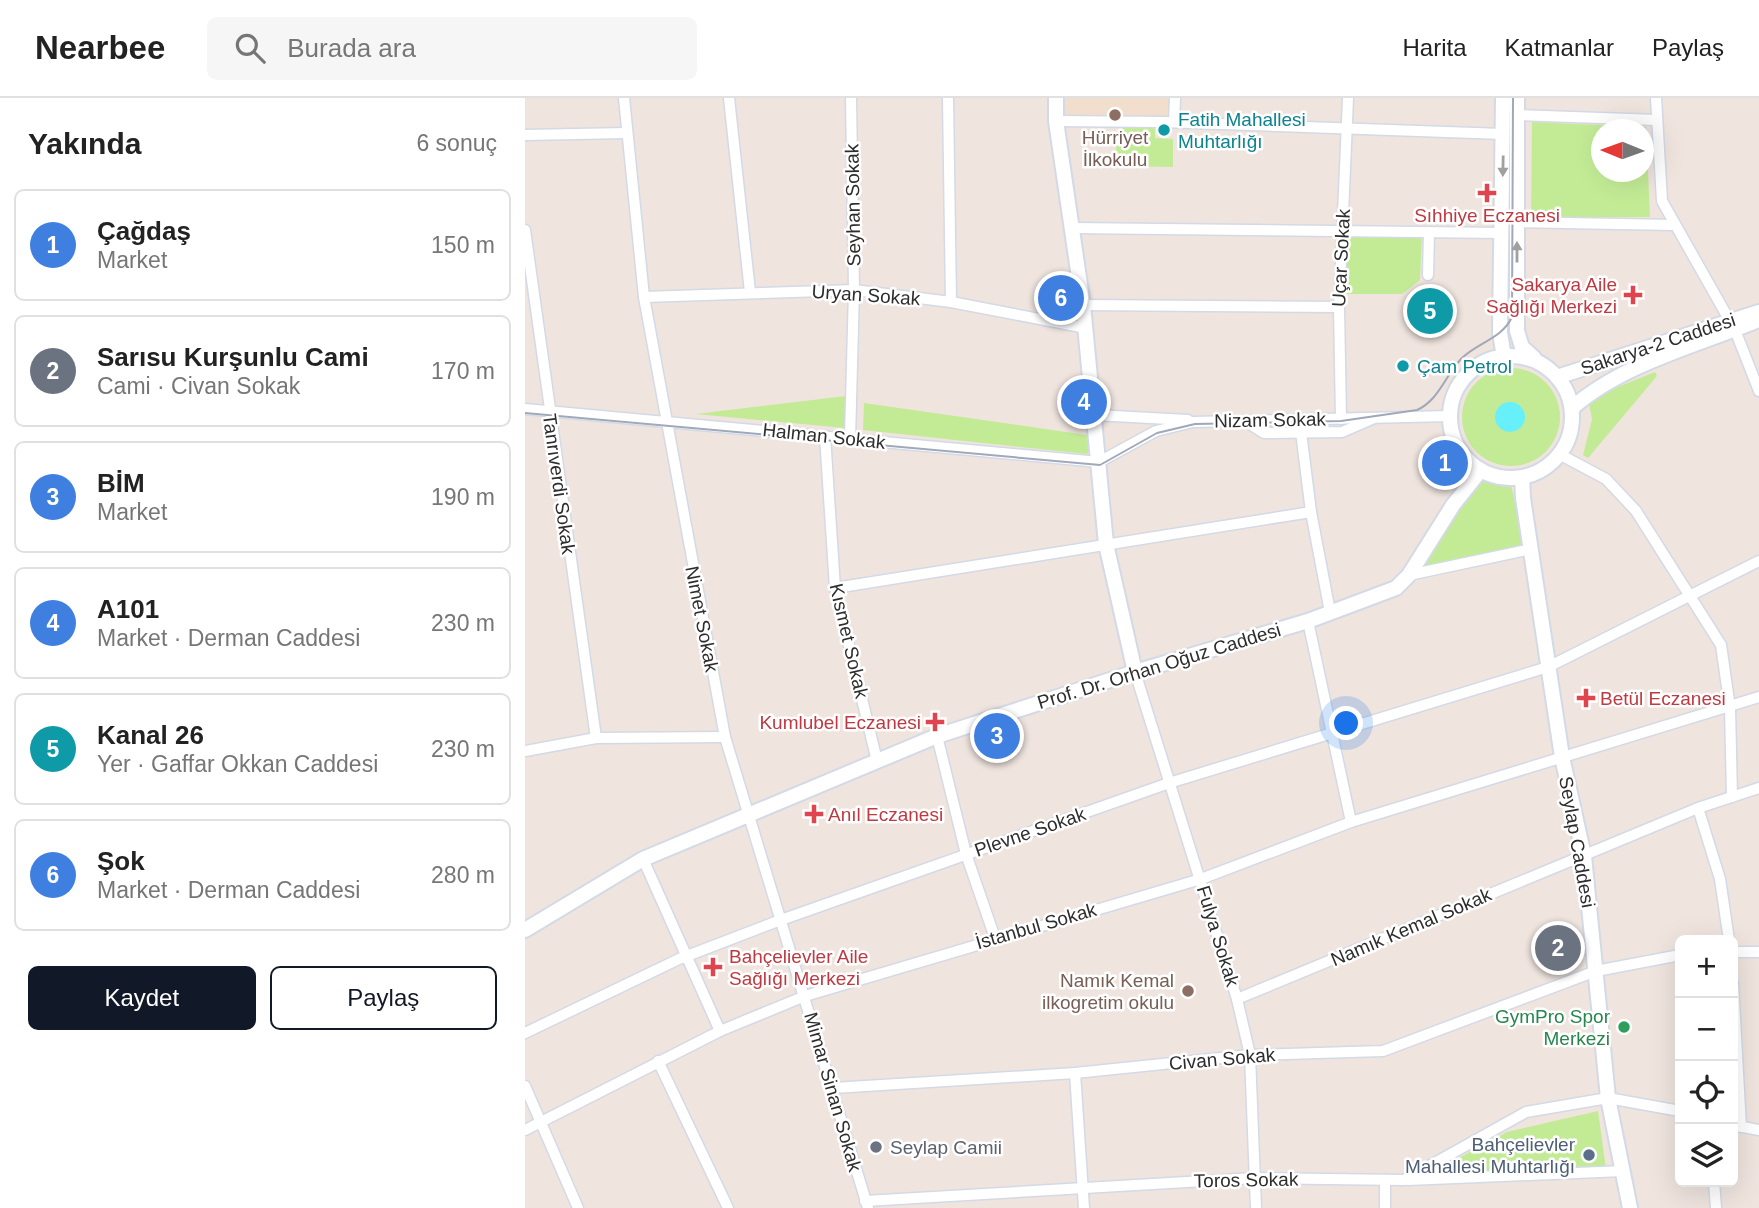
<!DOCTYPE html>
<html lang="tr">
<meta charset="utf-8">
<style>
:root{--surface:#fff;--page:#f6f6f6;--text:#222;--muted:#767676;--line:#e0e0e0;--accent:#111827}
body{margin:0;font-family:Helvetica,sans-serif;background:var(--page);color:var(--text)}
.controls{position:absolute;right:21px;bottom:21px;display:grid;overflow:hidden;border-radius:10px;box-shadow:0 7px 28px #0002}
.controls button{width:63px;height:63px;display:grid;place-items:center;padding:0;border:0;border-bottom:2px solid var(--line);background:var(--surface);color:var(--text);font:35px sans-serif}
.compass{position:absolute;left:1066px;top:21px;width:63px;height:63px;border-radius:50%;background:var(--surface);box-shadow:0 7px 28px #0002;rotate:271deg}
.you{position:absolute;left:822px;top:626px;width:24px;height:24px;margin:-18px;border:5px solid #fff;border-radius:50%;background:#1a73e8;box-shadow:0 0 0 10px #1a73e833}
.badge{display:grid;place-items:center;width:46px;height:46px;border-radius:50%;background:var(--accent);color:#fff;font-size:23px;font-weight:700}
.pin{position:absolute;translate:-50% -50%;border:4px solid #fff;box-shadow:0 2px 7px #0006}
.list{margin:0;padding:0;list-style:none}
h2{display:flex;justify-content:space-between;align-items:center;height:91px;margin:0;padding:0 28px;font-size:30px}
h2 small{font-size:23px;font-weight:400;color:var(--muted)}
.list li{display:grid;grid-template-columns:46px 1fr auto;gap:21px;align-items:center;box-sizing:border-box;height:112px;margin:0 14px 14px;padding:0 14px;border:2px solid var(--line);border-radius:10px}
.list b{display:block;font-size:26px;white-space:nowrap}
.list p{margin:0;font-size:23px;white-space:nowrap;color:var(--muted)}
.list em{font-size:23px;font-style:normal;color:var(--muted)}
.actions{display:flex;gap:14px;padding:21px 28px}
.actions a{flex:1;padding:16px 0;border:2px solid var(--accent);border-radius:10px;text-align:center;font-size:24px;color:var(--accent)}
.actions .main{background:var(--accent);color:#fff}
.icon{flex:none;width:38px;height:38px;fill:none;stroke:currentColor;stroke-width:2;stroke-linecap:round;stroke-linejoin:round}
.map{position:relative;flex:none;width:1234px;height:1110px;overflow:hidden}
header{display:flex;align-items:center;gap:42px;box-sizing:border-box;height:98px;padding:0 35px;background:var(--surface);border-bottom:2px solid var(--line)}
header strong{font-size:33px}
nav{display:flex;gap:38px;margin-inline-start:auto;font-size:24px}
.search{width:490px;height:63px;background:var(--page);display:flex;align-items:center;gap:18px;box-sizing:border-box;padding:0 24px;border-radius:10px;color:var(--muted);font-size:26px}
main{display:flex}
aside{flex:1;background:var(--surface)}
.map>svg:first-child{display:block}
</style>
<header>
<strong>Nearbee</strong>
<div class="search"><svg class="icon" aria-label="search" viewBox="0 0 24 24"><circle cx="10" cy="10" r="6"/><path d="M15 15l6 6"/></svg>Burada ara</div>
<nav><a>Harita</a><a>Katmanlar</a><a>Paylaş</a></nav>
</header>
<main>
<aside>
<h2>Yakında<small>6 sonuç</small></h2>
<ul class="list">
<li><span class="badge" style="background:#3f7fe0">1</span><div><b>Çağdaş</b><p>Market</p></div><em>150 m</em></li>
<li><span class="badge" style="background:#6b7280">2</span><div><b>Sarısu Kurşunlu Cami</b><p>Cami · Civan Sokak</p></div><em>170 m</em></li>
<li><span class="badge" style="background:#3f7fe0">3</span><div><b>BİM</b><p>Market</p></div><em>190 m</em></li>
<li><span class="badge" style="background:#3f7fe0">4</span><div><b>A101</b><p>Market · Derman Caddesi</p></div><em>230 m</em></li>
<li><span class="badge" style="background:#0f9aa8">5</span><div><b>Kanal 26</b><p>Yer · Gaffar Okkan Caddesi</p></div><em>230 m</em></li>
<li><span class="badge" style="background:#3f7fe0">6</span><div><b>Şok</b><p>Market · Derman Caddesi</p></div><em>280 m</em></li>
</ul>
<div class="actions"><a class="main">Kaydet</a><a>Paylaş</a></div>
</aside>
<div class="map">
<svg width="1234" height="1110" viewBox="0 0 1234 1110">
<rect width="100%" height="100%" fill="#efe4de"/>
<path fill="#f2decc" d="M531,0H650L649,24L531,23Z"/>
<g fill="#c3eb96" fill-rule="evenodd">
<path d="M598,24H630V40L648,41V69L590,68L591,48Z"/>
<path d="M1007,24L1121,29L1125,119H1006ZM1076,32H1118V74H1076Z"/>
<path d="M823,131L897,134L895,182L877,196H821Z"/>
<circle cx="986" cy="319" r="49"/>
<path d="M1130,274L1132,278L1063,360L1058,357L1067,321L1063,301Z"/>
<path d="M321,298L320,330L171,316Z"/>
<path d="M339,305L569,338L568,353L561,356L338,332Z"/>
<path d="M954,377L985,382L1000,449L897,471Z"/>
<path d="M1073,1013L1081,1071L904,1076L982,1034Z"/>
</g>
<circle fill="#68f0fa" cx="985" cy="319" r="15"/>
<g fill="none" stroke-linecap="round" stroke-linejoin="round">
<defs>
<g id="minor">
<path d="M99,0L119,199L200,639L343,1110"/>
<path d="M204,0L225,194"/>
<path d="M423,0L426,204"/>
<path d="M1131,0L1137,103L1210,232L1234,293"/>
<path d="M992,17L1131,22"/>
<path d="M531,23L638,24L978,36"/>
<path d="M649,24L650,0"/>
<path d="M0,37L102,35"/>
<path d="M991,124L1150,127"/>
<path d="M547,130L977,135"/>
<path d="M0,132L71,640"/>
<path d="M903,177L904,134"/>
<path d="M119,199L329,192L426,204L561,230"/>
<path d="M558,207L814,209"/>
<path d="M0,311L574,364L631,333L668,324L925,318"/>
<path d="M570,317L663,322"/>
<path d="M816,321L814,209L823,0"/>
<path d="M720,323L739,335L817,334L847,321"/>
<path d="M776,334L786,414L805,514"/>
<path d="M300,338L310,490L352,663"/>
<path d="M325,340L329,192L326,0"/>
<path d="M1034,356L1081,381L1111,413L1196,547L1205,610L1207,699"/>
<path d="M884,477L1006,451"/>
<path d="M310,490L786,414"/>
<path d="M783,523L826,724"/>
<path d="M610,574L712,901L725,957L731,1110"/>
<path d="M412,638L441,756L470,840"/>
<path d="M0,653L71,640L200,639"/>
<path d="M1173,710L1195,781L1204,842"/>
<path d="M118,761L195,933"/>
<path d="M1208,854H1234"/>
<path d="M1208,885L1216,1029"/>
<path d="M712,901L1173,710L1234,690"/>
<path d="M0,935L154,861L253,823L644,685L1023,569L1234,463"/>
<path d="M133,963L203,1110"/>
<path d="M550,975L559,1110"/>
<path d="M0,988L53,1110"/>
<path d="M308,990L550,975L725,957L858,953L1071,873L1155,857"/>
<path d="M1208,1027L1234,1032"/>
<path d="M0,1032L195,933L280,898L676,781L826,724L1234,599"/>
<path d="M860,1082V1110"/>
<path d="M883,1082L1098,1073"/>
<path d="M1189,1084L1191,1110"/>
<path d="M340,1103L730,1080L879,1082L1001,1014L1083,1000L1155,1013"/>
</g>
<g id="secondary">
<path d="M531,0V23L558,207L581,446L610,574"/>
<path d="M978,0L975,235L979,259"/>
<path d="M992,0V233L997,249L1009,260"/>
<circle cx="986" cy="319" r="61"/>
<path d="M1032,279L1234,214"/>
<path d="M1047,310C1097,266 1170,248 1231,223"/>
<path d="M997,379L998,400L1037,659L1059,758L1083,1000L1105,1110"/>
<path d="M0,832L118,761L412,638L610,574L783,523L871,490L884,477L928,407L956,372"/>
</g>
</defs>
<use href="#minor" stroke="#d3dae6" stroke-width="13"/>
<use href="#secondary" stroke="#d3dae6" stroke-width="18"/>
<use href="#minor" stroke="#fff" stroke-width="10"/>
<use href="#secondary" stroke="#fff" stroke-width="14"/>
<path stroke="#a0a8b9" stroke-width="2" d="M0,315L575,367L632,335L670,326L816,323L892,312C914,302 920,278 936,261C951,245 977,241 987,219L988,0"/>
</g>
<defs><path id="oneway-solid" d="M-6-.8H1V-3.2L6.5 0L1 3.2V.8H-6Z" transform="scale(1.75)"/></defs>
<g fill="#a0a0a0">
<use href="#oneway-solid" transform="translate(978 68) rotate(91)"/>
<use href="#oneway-solid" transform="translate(992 154) rotate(-90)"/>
</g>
<g fill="#8d6e63" stroke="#fff" stroke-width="2.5">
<circle cx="590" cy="17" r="7"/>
<circle cx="663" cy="893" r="7"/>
</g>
<g fill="#0f9aa8" stroke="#fff" stroke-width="2.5">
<circle cx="639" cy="32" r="7"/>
<circle cx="878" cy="268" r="7"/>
</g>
<g fill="#e0444e" stroke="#fff" stroke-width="2.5">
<path d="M958.5 84.5h7v7h7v7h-7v7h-7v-7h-7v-7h7z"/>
<path d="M1104.5 186.5h7v7h7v7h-7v7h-7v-7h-7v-7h7z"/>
<path d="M1057.5 589.5h7v7h7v7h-7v7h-7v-7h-7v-7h7z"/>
<path d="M406.5 613.5h7v7h7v7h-7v7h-7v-7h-7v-7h7z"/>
<path d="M285.5 705.5h7v7h7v7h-7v7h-7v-7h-7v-7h7z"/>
<path d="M184.5 858.5h7v7h7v7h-7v7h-7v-7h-7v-7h7z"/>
</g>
<circle fill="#2e9e5b" stroke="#fff" stroke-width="2.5" cx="1099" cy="929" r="7"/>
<circle fill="#6b7280" stroke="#fff" stroke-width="2.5" cx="351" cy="1049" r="7"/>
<circle fill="#5c6f8a" stroke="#fff" stroke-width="2.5" cx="1064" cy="1057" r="7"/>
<g text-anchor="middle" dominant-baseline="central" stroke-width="5" stroke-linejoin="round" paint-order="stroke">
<g font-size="19" fill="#0d838f" stroke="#fff" text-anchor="start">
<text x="653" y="21">Fatih Mahallesi<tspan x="653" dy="22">Muhtarlığı</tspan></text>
<text x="892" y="268">Çam Petrol</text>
</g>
<g font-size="19" fill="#785e54" stroke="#fff">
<text x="590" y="39">Hürriyet<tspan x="590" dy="22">İlkokulu</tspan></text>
<text x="649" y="882" text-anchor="end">Namık Kemal<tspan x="649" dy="22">ilkogretim okulu</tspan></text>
</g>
<g font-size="19" fill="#2d2d2d" stroke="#fff">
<text transform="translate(328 107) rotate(-91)">Seyhan Sokak</text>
<text transform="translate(816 160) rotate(-87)">Uçar Sokak</text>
<text transform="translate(341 197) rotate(4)">Uryan Sokak</text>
<text transform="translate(1133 246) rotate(-18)">Sakarya-2 Caddesi</text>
<text transform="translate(745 322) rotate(-1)">Nizam Sokak</text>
<text transform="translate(299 338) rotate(6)">Halman Sokak</text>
<text transform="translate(34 386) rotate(82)">Tanrıverdi Sokak</text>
<text transform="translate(177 521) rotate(79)">Nimet Sokak</text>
<text transform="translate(324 543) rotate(77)">Kısmet Sokak</text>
<text transform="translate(634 568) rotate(-17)">Prof. Dr. Orhan Oğuz Caddesi</text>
<text transform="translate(505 734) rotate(-19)">Plevne Sokak</text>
<text transform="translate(1052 744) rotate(80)">Seylap Caddesi</text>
<text transform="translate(511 828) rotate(-16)">İstanbul Sokak</text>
<text transform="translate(886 829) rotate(-23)">Namık Kemal Sokak</text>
<text transform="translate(693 838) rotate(73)">Fulya Sokak</text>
<text transform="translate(697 961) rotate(-5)">Civan Sokak</text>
<text transform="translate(308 994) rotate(74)">Mimar Sinan Sokak</text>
<text transform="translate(721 1082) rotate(-1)">Toros Sokak</text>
</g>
<g font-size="19" fill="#be3a42" stroke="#fff" text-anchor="start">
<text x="962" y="117" text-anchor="middle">Sıhhiye Eczanesi</text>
<text x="1092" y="186" text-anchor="end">Sakarya Aile<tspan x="1092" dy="22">Sağlığı Merkezi</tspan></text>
<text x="1075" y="600">Betül Eczanesi</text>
<text x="396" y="624" text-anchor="end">Kumlubel Eczanesi</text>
<text x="303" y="716">Anıl Eczanesi</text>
<text x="204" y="858">Bahçelievler Aile<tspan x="204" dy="22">Sağlığı Merkezi</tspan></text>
</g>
<g font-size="19" fill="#27864d" stroke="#fff" text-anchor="end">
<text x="1085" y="918">GymPro Spor<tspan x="1085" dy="22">Merkezi</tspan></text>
</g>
<g font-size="19" fill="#4e5e75" stroke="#fff" text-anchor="end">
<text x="1050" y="1046">Bahçelievler<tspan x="1050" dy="22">Mahallesi Muhtarlığı</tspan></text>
</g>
<g font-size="19" fill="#5b616d" stroke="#fff" text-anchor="start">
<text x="365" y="1049">Seylap Camii</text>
</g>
</g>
</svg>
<div class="controls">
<button>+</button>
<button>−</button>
<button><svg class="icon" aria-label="locate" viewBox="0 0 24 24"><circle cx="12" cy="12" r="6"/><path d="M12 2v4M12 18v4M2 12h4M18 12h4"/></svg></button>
<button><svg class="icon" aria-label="layers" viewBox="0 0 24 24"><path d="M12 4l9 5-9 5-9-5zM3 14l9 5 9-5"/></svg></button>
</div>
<svg class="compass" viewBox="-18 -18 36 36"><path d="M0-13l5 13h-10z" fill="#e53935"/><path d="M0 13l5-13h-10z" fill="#767676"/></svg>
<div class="you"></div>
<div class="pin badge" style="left:920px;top:365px;background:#3f7fe0">1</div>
<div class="pin badge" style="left:1033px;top:850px;background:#6b7280">2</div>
<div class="pin badge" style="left:472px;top:638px;background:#3f7fe0">3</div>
<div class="pin badge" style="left:559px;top:304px;background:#3f7fe0">4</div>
<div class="pin badge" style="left:905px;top:213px;background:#0f9aa8">5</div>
<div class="pin badge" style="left:536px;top:200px;background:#3f7fe0">6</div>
</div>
</main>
